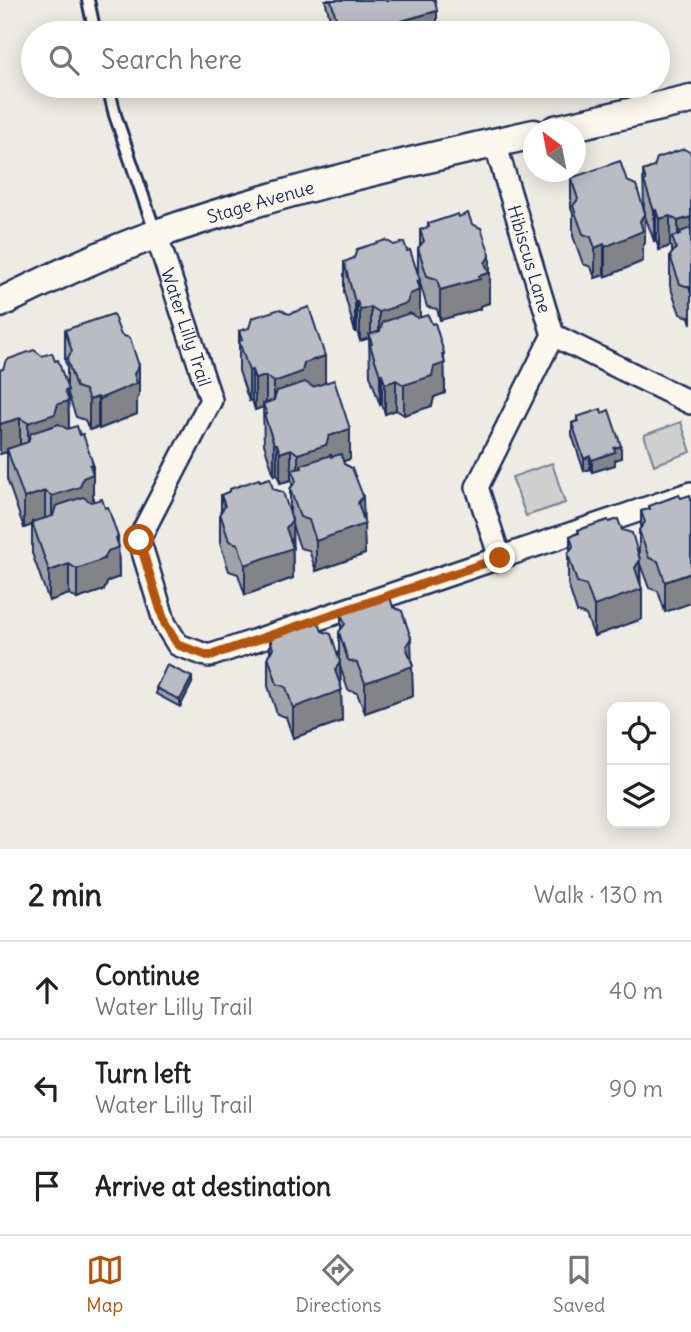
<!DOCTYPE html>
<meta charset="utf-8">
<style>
:root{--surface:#fff;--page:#f6f6f6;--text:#222;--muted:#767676;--line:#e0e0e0;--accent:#b45309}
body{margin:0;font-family:Delius,sans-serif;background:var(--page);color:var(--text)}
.controls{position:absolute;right:21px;bottom:21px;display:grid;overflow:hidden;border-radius:14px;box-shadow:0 4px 18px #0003}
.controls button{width:63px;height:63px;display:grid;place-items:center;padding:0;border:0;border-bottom:2px solid var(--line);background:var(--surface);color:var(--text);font:35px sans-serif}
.compass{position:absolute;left:523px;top:119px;width:63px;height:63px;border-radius:50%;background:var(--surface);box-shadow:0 4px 18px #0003;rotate:328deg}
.stop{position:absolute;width:21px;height:21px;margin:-16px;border:5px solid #b45309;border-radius:50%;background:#fff}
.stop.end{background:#b45309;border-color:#fff;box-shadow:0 2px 7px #0008}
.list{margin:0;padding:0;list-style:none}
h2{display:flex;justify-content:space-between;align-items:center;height:91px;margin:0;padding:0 28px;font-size:30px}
h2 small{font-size:23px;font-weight:400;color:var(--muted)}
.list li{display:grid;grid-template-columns:46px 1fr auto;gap:21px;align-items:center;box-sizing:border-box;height:98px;padding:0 28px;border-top:2px solid var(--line)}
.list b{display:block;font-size:26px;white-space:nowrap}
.list p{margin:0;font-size:23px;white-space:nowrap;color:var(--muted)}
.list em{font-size:23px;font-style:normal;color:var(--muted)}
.icon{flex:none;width:38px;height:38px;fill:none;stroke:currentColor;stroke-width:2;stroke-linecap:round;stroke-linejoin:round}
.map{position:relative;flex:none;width:691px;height:849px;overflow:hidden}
.search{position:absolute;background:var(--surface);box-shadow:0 4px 18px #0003;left:21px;right:21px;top:21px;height:77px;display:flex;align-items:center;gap:18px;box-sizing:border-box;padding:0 24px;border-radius:38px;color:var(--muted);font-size:26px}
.sheet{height:385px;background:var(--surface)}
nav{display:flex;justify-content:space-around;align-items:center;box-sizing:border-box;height:98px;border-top:2px solid var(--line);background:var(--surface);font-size:19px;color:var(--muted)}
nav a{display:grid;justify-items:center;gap:4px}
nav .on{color:var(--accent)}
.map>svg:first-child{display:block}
</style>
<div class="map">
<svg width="691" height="849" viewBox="0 0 691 849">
<rect width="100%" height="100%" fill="#eeebe4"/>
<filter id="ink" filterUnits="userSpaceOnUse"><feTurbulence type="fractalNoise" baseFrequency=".0143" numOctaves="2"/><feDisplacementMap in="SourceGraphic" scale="14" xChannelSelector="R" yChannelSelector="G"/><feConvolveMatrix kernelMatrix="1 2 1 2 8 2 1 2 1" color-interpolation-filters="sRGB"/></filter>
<g filter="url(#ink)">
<g fill="#cecfcf" stroke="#747f96" stroke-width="2">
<path d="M681,422L691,452L654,465L644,435Z"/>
<path d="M552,463L565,503L526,516L512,477Z"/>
</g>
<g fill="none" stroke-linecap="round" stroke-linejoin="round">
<defs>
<g id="service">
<path d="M88,0L95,33"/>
<path d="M108,86L115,115L156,234"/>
</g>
<g id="minor">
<path id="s1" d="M495,143L553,335"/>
<path id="s2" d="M156,234L211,400L139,539L165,624L178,645L209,656L691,493"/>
<path d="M553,335L691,403"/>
<path d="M500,558L477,487L553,335"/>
</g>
<g id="secondary">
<path d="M555,130L691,99"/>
<path id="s3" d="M0,303C51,278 103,253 157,234C279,191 407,162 534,134"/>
</g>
</defs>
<use href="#service" stroke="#1b2f5e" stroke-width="16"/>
<use href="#minor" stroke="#1b2f5e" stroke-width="26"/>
<use href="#secondary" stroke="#1b2f5e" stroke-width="33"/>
<use href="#service" stroke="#fbf7ec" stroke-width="10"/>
<use href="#minor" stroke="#fbf7ec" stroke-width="21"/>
<use href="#secondary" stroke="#fbf7ec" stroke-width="28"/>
</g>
<g fill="#9fa2a8" stroke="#1b2f5e" stroke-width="2">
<path d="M325,0H435L437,33H334Z"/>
<path d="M691,153V324L689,317L680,314L670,286V256L672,254V247L670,246L659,250L656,240L654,241L645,216V243L643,246V261L605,277L604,275L595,278L591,267L583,264L573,236V214L571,208V178L627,181L644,208L643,171Z"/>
<path d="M428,224L490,285L489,288V303L480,306V309L440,320L437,309L427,307L420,283V318L444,361L445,393L434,397L432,406L404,415L396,410L385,414L382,404L380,405L370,375L369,338L360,341L357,331L355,332L344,292V262L407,251L418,275V248L420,246V230L428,227Z"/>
<path d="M65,330L139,396L137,399V414L99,429L98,427L89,430L85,420L76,417L68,394L69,428L93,473V501L118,545L119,577L108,581L104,590L77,599L69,594L49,601L32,553V525L24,528L7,479V452L0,454V370L42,356L55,361L67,386V366L65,361Z"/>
<path d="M239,331L325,383L350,459L343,461L363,520L365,554L316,571L309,550L300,548L292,525L293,578L245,595L238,574L229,571L220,543V513L221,511V495L230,492V489L260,481L273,489L290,515V489L292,486V481L291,480L280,483L277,474L274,475L264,444L263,407L255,410L252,400L249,401L239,371Z"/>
<path d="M577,417L621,458L615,460V465L592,472L590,469L584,471L572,435V423L577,421Z"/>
<path d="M679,495L665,612L658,591L649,588L640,564L642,619L594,636L586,615L577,612L568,584V554L570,551V536L578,533V530L609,522L622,530L639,555V530L641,527V511L649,509V506Z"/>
<path d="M341,613L411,661L413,696L365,713L357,693L348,690L340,666L342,721L293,738L286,717L277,714L268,686V656L270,654V638L278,635V632L322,631L339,658V632L341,629Z"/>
<path d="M192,683L180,707L156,694V688Z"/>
</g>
<g fill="#828488" stroke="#1b2f5e" stroke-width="2">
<path d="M437,11V33H387V25Z"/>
<path d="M386,21V33H341Z"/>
<path d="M656,210V240L654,241V211Z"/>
<path d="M645,213V243L643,246V261L605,277V247L640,221Z"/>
<path d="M670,216V246L659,250V219Z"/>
<path d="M691,217V247L680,232V251H678V221Z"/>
<path d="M604,244V275L595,278V248Z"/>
<path d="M490,255V285L489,288V303L480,306V309L440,320V290L479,276L485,263Z"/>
<path d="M420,280V320L379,343V312L417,281Z"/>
<path d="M357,301V331L355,332V302Z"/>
<path d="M371,307V337L369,335V338L360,341V310Z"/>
<path d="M444,353L445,393L434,397L432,406L404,415V385L434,367L442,354Z"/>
<path d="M325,356V386L274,412V382L304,363Z"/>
<path d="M139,366V396L137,399V414L99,429V399L134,374Z"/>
<path d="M252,370V400L249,401V371Z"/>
<path d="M382,374V404L380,405V375Z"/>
<path d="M266,376V406L263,404V407L255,410V379Z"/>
<path d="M396,380V410L385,414V384Z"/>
<path d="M68,390L69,431L28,453V423L65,391Z"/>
<path d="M98,397V427L89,430V400Z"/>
<path d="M20,418V448L7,449V452L0,454V424Z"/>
<path d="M350,429V459L329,466L302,468L301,465V484L298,485V454L329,436Z"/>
<path d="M274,444H277V474L274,475Z"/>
<path d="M621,446V458L615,460V465L592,472V460L614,448Z"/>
<path d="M291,449V480L280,483V453Z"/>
<path d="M590,456V469L584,471V459Z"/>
<path d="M93,464V504L52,526V496Z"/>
<path d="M45,491V521L32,522V525L24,528V498Z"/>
<path d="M363,496L365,554L316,571V541L358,503Z"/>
<path d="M292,520L293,578L245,595V565L286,528Z"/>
<path d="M118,537L119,577L108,581L104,590L77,599V569L116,538Z"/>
<path d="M640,560V590L642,589V619L594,636V606L635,568Z"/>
<path d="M69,564V594L49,601V571Z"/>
<path d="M691,573V603L665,612V582Z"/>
<path d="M411,638L413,696L365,713V683L406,646Z"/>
<path d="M340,662L342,721L293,738V708L335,670Z"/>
<path d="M192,677V683L180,707V700Z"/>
</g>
<g fill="#b9bcc3" stroke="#1b2f5e" stroke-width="2">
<path d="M331,0H435L437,11L387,25L386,21L340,33Z"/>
<path d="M684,149L691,153V217L678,221L670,216L659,219L656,210L654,211L644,181L646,180L643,171L654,167L657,158Z"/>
<path d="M620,161L627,181L636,185L645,213L640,221L643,231L605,247L604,244L595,248L591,237L583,234L573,206L578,199L571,178Z"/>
<path d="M468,213L472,224L481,228L490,255L485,263L489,273L479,276L480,279L440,290L437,279L427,276L418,248L424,241L420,230L429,227L428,224L458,214L459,217Z"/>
<path d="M691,228V294L689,287L680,284L670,256L676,248L672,237L681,234L680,232Z"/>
<path d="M386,240L394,245L404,242L407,251L410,250L420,280L417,281L420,290L410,294L407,303L379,312L371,307L360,310L357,301L355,302L344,262L354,258L357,249Z"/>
<path d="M309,307L325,356L304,363L302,372L274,382L266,376L255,379L252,370L249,371L239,341L242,340L239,331L249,328L252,318L280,309L289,314Z"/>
<path d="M410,313L418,318L428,315L432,324L435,323L444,353L442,354L445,363L434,367L432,376L404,385L396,380L385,384L382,374L380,375L370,345L372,344L369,335L380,331L383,322Z"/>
<path d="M113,314L121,335L130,338L139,366L134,374L137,383L99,399L98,397L89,400L85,390L76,387L67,359L72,351L65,330Z"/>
<path d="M34,350L42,356L52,353L55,361L58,360L68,390L65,391L69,401L58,404L55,414L28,423L20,418L0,424V370L3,369L6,360Z"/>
<path d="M334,380L350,429L329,436L326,445L298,454L291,449L280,453L277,444H274L264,414H267L263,404L274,400L277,391L305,382L313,387Z"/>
<path d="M601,409L602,413L609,410L621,446L614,448L615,452L592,460L590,456L584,459L572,423L578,421L577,417Z"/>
<path d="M59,424L67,429L77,426L80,435L83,434L93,464L90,465L93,474L83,478L80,487L52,496L45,491L24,498L7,449L28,442L31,433Z"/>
<path d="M341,454L344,464L352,468L363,496L358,503L365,524L316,541L309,520L300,517L290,489L296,481L292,470L302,468L301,465L331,455V457Z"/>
<path d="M270,478L273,489L283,492L292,520L286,528L293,548L245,565L238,544L229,541L220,513L225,506L221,495L230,491V489L259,479L260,481Z"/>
<path d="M679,495L681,498L690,495L691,499V573L665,582L658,561L649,558L639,530L645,522L641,511L650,509L649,506Z"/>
<path d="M83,497L91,502L102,499L105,508L108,507L118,537L116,538L119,547L108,551L104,559L77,569L69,564L49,571L32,522L53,516L56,506Z"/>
<path d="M618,519L622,530L632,533L640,560L635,568L642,589L594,606L586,585L577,582L568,554L573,546L570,536L579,533L578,530L608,520L609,522Z"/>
<path d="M390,597L393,607L402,611L411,638L406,646L413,666L365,683L357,663L348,660L339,632L345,624L341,613L351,610L350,608L380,598V600Z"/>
<path d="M318,621L322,631L331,634L340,662L335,670L342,690L293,708L286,687L277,684L268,656L273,649L270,638L279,634L278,632Z"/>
<path d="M167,665L192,677L180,700L156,688Z"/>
</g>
</g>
<g fill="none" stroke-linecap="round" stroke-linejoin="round" filter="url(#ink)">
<path stroke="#b45309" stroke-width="9" d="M139,540L165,624L178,645L209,656L500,558"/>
</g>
<g text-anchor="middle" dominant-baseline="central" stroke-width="6" stroke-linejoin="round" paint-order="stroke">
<g font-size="18" fill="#1b2f5e" stroke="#fbf7ec">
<text stroke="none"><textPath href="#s3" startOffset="280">Stage Avenue</textPath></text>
<text stroke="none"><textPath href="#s1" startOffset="121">Hibiscus Lane</textPath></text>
<text stroke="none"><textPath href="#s2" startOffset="98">Water Lilly Trail</textPath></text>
</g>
</g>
</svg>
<div class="controls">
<button><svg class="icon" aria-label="locate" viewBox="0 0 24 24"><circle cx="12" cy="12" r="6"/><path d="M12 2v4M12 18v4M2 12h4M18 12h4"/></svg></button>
<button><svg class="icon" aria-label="layers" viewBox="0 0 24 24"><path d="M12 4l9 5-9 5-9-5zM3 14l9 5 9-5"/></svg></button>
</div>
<svg class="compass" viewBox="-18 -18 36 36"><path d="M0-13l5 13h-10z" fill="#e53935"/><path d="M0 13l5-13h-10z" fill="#767676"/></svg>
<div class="stop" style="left:139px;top:540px"></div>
<div class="stop end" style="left:500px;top:558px"></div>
<div class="search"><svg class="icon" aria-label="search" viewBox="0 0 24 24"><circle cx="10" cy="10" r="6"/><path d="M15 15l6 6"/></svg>Search here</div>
</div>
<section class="sheet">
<h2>2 min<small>Walk · 130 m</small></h2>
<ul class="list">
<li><svg class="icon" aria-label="ahead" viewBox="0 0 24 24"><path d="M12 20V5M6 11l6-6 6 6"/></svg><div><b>Continue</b><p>Water Lilly Trail</p></div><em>40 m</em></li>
<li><svg class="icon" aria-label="left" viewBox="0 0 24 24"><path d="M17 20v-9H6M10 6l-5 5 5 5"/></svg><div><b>Turn left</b><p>Water Lilly Trail</p></div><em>90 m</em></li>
<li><svg class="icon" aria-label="arrive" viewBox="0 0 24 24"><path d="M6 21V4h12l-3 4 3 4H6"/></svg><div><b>Arrive at destination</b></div></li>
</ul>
</section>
<nav>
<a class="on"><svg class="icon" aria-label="map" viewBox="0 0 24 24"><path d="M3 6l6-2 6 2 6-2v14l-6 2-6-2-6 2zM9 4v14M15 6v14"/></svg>Map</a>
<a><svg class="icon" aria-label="directions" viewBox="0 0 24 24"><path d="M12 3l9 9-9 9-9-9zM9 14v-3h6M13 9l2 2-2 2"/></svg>Directions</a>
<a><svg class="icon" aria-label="saved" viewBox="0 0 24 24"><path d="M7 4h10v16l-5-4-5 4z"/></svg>Saved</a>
</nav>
